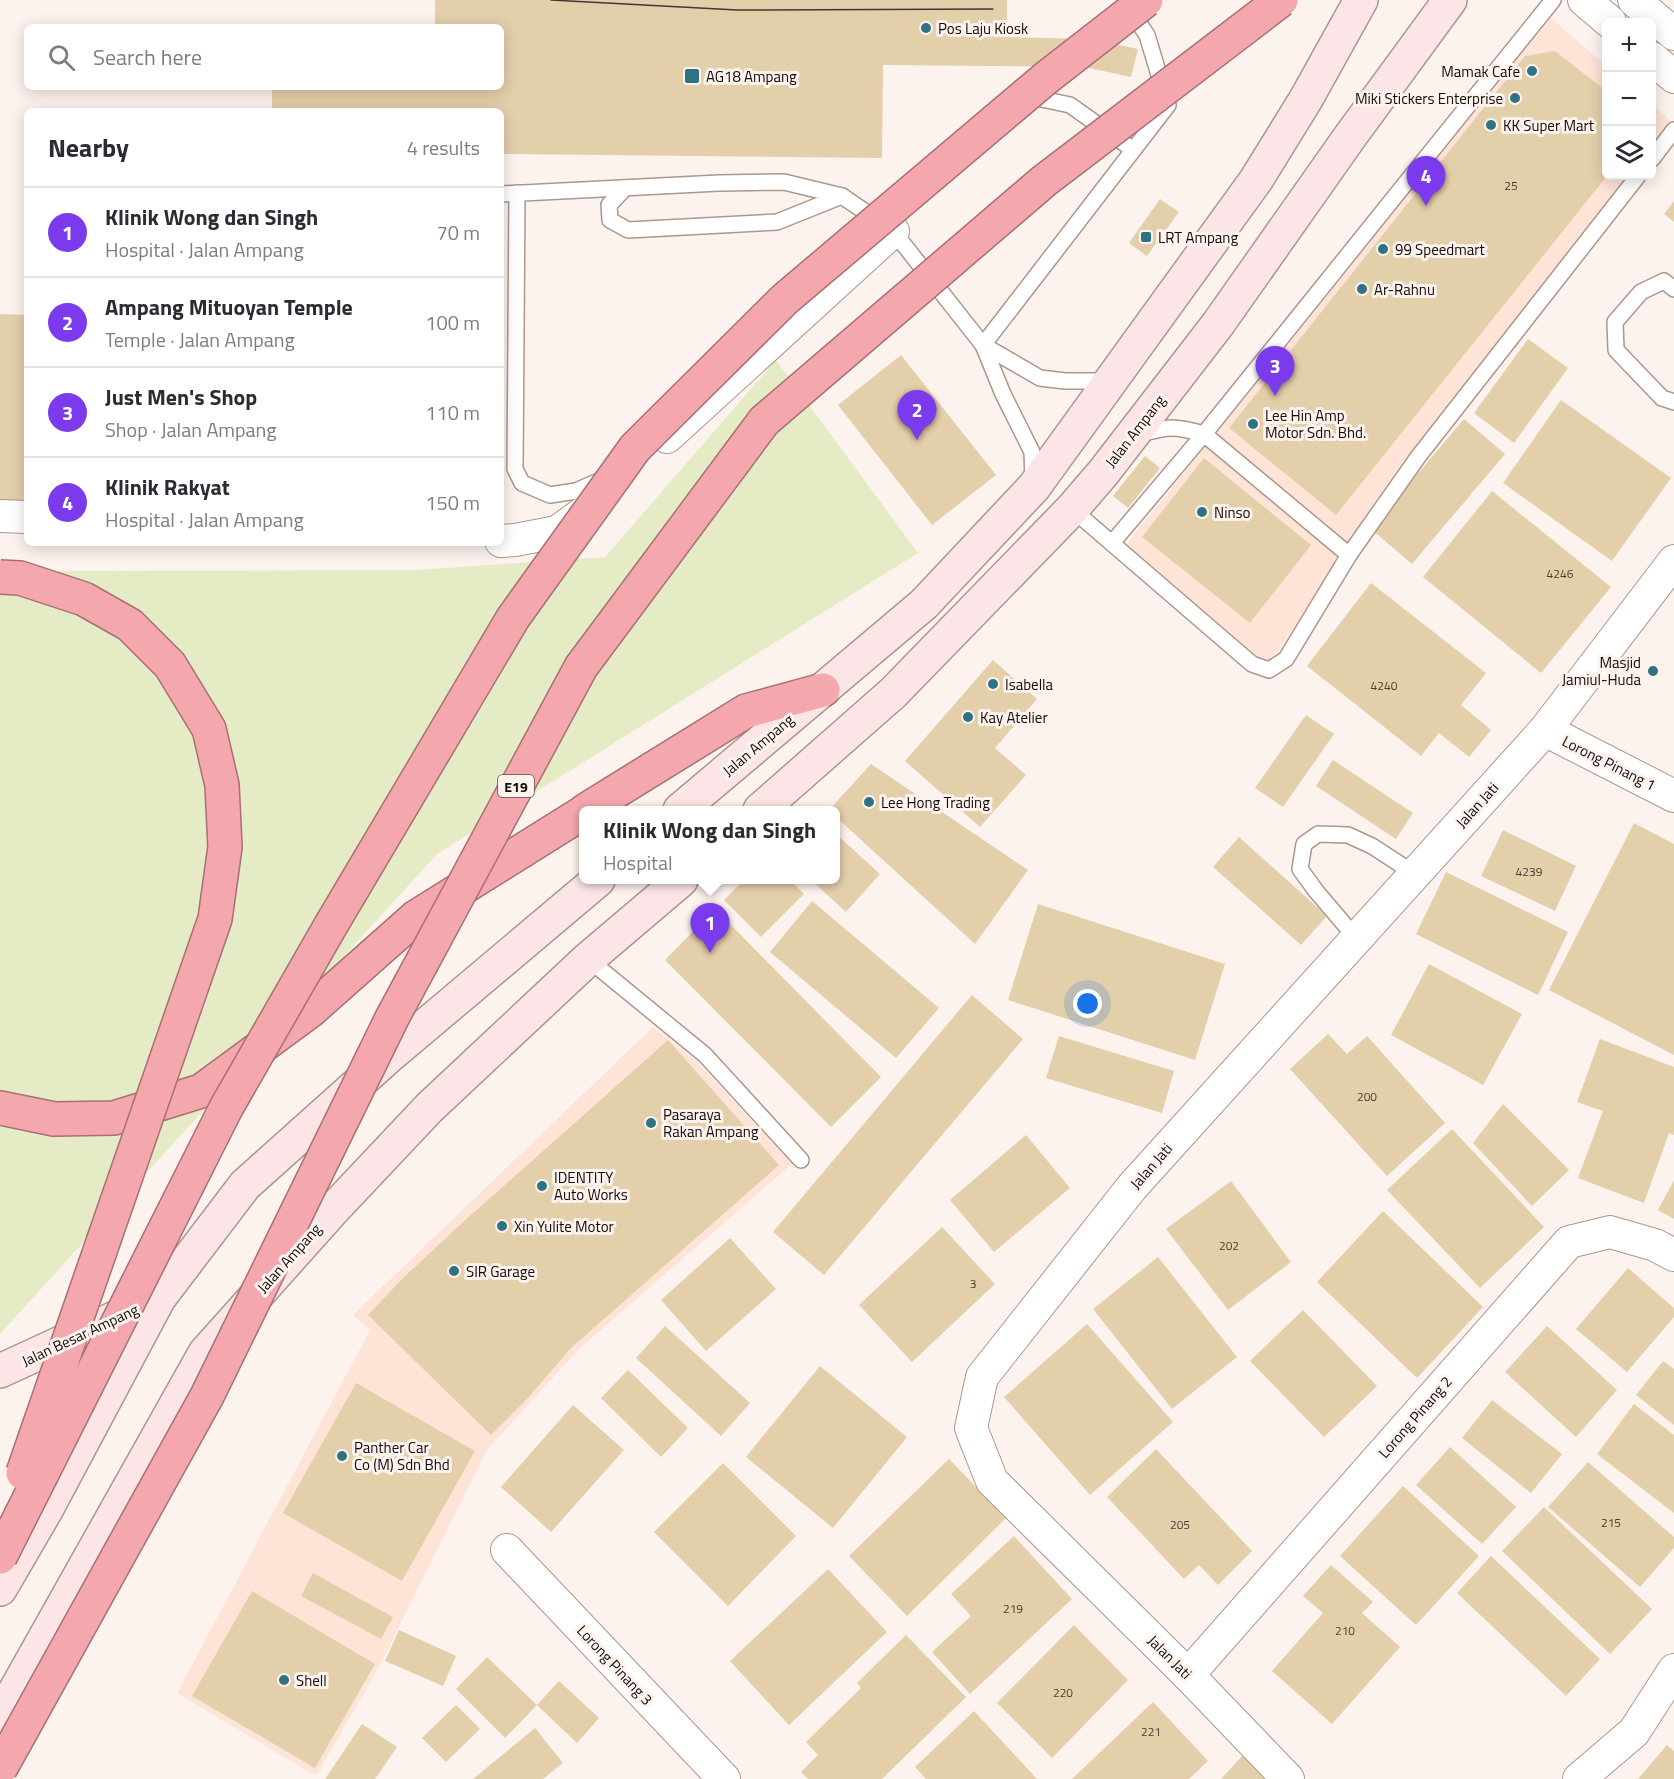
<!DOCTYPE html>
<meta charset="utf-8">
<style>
:root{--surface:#fff;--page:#f7f7f7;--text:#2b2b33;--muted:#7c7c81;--line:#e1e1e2;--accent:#7c3aed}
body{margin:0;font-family:"Titillium Web",sans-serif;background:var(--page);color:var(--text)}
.controls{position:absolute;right:18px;top:18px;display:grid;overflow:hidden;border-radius:9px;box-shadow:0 3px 15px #0003}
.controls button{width:54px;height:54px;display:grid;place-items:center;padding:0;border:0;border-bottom:2px solid var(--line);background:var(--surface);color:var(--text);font:30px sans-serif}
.you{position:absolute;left:1088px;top:1004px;width:21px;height:21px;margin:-15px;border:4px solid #fff;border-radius:50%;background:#1a73e8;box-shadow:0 0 0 9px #1a73e833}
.badge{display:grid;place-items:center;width:39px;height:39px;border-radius:50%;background:var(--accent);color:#fff;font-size:20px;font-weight:700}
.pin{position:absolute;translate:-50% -50px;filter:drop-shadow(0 2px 3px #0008)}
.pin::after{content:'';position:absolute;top:32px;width:21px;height:18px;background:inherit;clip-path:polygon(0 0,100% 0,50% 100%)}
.popup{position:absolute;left:579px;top:806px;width:261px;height:78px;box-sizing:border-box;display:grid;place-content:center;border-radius:9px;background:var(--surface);filter:drop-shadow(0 2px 4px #0005);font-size:20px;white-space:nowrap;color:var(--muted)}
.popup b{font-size:22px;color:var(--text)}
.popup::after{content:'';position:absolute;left:50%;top:100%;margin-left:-12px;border:12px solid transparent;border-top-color:var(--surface)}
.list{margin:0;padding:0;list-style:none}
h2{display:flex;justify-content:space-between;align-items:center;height:78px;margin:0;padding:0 24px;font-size:26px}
h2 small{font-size:20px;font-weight:400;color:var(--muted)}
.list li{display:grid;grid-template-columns:39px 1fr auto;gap:18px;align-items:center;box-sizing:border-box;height:90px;padding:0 24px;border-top:2px solid var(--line)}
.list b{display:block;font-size:22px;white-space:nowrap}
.list p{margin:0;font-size:20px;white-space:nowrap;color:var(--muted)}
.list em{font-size:20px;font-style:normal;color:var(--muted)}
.icon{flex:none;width:33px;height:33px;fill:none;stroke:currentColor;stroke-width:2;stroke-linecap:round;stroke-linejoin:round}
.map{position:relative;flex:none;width:1674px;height:1779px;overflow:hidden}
.search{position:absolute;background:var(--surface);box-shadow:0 3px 15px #0003;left:24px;top:24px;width:480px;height:66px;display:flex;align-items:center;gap:15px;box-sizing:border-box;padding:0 21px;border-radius:9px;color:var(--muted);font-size:22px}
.panel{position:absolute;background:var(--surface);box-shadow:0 3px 15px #0003;left:24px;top:108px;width:480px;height:438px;border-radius:9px}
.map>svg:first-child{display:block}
</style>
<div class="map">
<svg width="1674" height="1779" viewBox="0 0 1674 1779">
<rect width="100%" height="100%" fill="#fdf3ee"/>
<g fill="#fee3d7">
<path d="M1551,18L1606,66V176H1627L1397,469L1279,650L1269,659L1257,657L1127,544Z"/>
<path d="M1652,104L1670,120L1652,144Z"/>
<path d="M653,1027L695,1060L792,1164L579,1349L487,1450L379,1667L316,1776L177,1693L370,1330L353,1315Z"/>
</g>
<path fill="#e5ecc5" d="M776,360L918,553L437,854L0,1334V571L415,570L605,557Z"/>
<g fill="#e4cfab">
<path d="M435,0H1007V37L1091,39L1138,49L1131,77L1085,67L883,65L882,158L501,154V111H272V87H501V27H435Z"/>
<path d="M1555,51L1606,91V177L1336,515L1229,428L1525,56Z"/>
<path d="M1160,199L1179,212L1147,256L1129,243Z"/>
<path d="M1674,201V222L1664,214Z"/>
<path d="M0,314L27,315V504L0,503Z"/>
<path d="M1528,339L1568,368L1514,443L1474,413Z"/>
<path d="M901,355L996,475L932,525L838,405Z"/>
<path d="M1561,400L1671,478L1612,561L1503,483Z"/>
<path d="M1464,419L1505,454L1412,564L1371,529Z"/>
<path d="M1145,456L1160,468L1128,508L1113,496Z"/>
<path d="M1204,458L1311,545L1250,623L1142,537Z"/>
<path d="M1492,491L1611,587L1541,673L1423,577Z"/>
<path d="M1371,583L1486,673L1461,705L1491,730L1469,757L1439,733L1421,756L1307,666Z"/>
<path d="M993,660L1037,699L995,748L1026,775L980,827L905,761Z"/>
<path d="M1306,715L1334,734L1283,807L1255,788Z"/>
<path d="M1333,760L1413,813L1396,839L1316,786Z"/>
<path d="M871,764L1028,870L975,944L836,817V810H829Z"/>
<path d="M1634,823L1674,844V1055L1549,990Z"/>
<path d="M1503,830L1576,866L1555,911L1481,876Z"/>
<path d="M836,834L880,874L846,912L811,880H836Z"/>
<path d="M1239,837L1327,916L1301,945L1213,867Z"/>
<path d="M1446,872L1568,932L1538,995L1416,934Z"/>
<path d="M744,880H790L804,894L761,937L724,900Z"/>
<path d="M812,901L939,1008L896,1058L770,952Z"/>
<path d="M1038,904L1225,964L1195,1060L1008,1000Z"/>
<path d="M715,909L881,1077L831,1127L665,960Z"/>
<path d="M1429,964L1522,1014L1483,1085L1391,1035Z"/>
<path d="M972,995L1023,1039L824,1275L773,1232Z"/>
<path d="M1328,1034L1347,1054L1367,1036L1445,1123L1387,1176L1290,1069Z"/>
<path d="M1059,1036L1174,1071L1162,1113L1046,1078Z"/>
<path d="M1600,1039L1674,1067V1135L1669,1133L1644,1203L1578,1178L1603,1111L1577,1102Z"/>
<path d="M668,1040L779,1165L571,1348L526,1400L491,1435L368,1315L402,1279L462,1223Z"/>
<path d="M1503,1104L1569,1170L1532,1206L1473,1143Z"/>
<path d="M1452,1129L1544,1227L1480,1288L1387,1190Z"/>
<path d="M1026,1135L1070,1188L994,1252L950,1200Z"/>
<path d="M1674,1180V1219L1658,1210Z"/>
<path d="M1231,1181L1291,1262L1228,1310L1166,1229Z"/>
<path d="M1383,1211L1483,1307L1417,1378L1317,1282Z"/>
<path d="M942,1227L995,1284L912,1362L859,1305Z"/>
<path d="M730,1238L776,1289L706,1351L661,1300Z"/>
<path d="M1158,1257L1237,1357L1172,1409L1093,1309Z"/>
<path d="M1628,1268L1674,1308V1317L1627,1372L1576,1329Z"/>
<path d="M1303,1310L1377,1386L1324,1437L1250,1361Z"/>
<path d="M1087,1324L1173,1422L1090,1495L1004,1397Z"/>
<path d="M665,1326L750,1403L721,1436L636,1358Z"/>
<path d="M1547,1326L1617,1390L1576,1437L1505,1372Z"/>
<path d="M1663,1361L1674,1369V1425L1636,1395Z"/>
<path d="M820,1366L907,1437L833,1528L746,1457Z"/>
<path d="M628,1370L688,1428L661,1457L601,1398Z"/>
<path d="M356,1383L475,1451L402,1581L283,1513Z"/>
<path d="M1492,1400L1562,1454L1531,1493L1462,1438Z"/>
<path d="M1634,1404L1674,1435V1513L1597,1454Z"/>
<path d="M573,1405L624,1450L551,1532L501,1487Z"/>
<path d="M1450,1447L1516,1507L1482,1544L1416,1485Z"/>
<path d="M1156,1449L1252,1551L1218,1585L1199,1565L1184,1579L1107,1497Z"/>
<path d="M949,1459L1006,1518L907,1616L849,1556Z"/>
<path d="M1588,1462L1674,1537V1548L1640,1587L1548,1507Z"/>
<path d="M723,1463L796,1536L728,1606L654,1532Z"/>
<path d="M1403,1486L1479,1556L1416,1625L1340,1556Z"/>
<path d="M1544,1507L1652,1609L1610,1654L1502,1551Z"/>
<path d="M1014,1536L1072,1599L970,1694L932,1652L971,1616L951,1594Z"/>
<path d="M1491,1556L1600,1659L1566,1696L1457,1593Z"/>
<path d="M1331,1565L1373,1602L1362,1613L1400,1647L1332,1724L1272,1671L1323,1613L1303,1596Z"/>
<path d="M828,1569L887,1632L789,1725L730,1661Z"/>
<path d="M313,1573L393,1617L381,1639L301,1596Z"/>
<path d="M252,1591L375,1664L315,1768L192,1696Z"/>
<path d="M1074,1625L1128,1680L1052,1758L997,1703Z"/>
<path d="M399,1630L456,1656L443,1686L385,1661Z"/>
<path d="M906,1635L966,1697L882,1779H808L801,1772L818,1755L806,1742L861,1688L857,1683Z"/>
<path d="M487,1657L537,1705L505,1738L456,1689Z"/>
<path d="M559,1681L599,1718L577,1743L537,1705Z"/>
<path d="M1153,1702L1208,1761L1189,1779H1072Z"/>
<path d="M456,1705L480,1729L446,1762L422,1738Z"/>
<path d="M974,1711L1037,1779H926L915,1767Z"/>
<path d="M362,1724L397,1747L375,1779H325Z"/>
<path d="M535,1728L563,1763L543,1779H473Z"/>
<path d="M1667,1745L1674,1751V1779H1638Z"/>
<path d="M1244,1754L1270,1779H1221Z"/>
</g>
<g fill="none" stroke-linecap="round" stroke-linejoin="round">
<defs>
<g id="lane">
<path d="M1028,96L1070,105L1132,149"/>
<path d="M1652,159L1674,130"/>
<path d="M625,188L609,205L610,220L628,230L777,222L842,196"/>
<path d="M517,193L515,469L522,483L550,495L576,491L606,478"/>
<path d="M501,194L719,183L784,182L842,196L893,231L983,345L1003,394L1032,452L1033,481"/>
<path d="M1674,289L1664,281L1641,292L1615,322L1616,350L1662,398L1674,402"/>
<path d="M983,345L1168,105L1147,35L1130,10"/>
<path d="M983,345L1040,378L1065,381H1109"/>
<path d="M1140,434C1169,426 1175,426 1204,434L1349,555"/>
<path d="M1072,509L1252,664L1269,670L1286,659L1349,555L1418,457L1638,176"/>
<path d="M1112,543L1204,434L1553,0"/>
<path d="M1356,938L1316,891L1300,869L1304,844L1318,834L1348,835L1372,846L1415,874"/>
<path d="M588,959L705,1055L801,1160"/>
</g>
<g id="street">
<path d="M1584,0L1610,22"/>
<path d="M1634,0L1674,34"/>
<path d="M1652,58L1674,77"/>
<path d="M667,437L893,231"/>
<path d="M0,516L27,517"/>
<path d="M501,541L515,540L557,532L589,509"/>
<path d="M1545,730L1674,796"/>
<path d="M507,1550L724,1779"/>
<path d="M1188,1675L1569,1242L1610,1232L1655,1245L1674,1255"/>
<path d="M1288,1779L1188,1675L992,1481L971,1428L982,1377L1132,1187L1545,730L1674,561"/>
<path d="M1579,1779L1634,1732L1674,1670"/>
</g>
<g id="secondary">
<path d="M680,810L924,604L1034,487L1256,180L1306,99L1361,0"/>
<path d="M760,810L893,693L1072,509L1103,473L1218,324L1349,138L1450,0"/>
<path d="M0,1371L137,1308"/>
<path d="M0,1589L46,1510L159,1298L245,1185L388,1057L598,880"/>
<path d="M0,1718L205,1353L331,1212L429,1108L588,959L681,880"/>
</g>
<g id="highway">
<path d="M586,810L746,711L823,690"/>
<path d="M0,1108L54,1119L114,1118L201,1091L310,1011L416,917L584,812"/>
</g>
</defs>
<use href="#lane" stroke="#ad968b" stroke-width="18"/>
<use href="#street" stroke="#ad968b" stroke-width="34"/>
<use href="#secondary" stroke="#ad968b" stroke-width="36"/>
<use href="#highway" stroke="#a67074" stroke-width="36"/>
<use href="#lane" stroke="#fff" stroke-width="15"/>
<use href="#street" stroke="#fff" stroke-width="32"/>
<use href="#secondary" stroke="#fce5e7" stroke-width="33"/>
<use href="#highway" stroke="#f5a7ae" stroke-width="33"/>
<path stroke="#413835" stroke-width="1.5" d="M551,0L737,10L993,9"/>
<defs>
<g id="highway-bridge">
<path d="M0,577L20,578L84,599L130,625L170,665L209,729L222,785L225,847L215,919L23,1473"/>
<path d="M0,1557L226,1108L331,925L513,618L635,448L785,299L1046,78L1146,0"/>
<path d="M0,1769L207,1396L392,1018L581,667L764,421L1044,181L1281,0"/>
</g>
</defs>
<use href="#highway-bridge" stroke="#a67074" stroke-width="36" stroke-linecap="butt"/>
<use href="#highway-bridge" stroke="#f5a7ae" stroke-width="33"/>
</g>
<g fill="#2f7284" stroke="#fdf3ee" stroke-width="2">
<circle cx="926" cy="28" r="6"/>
<circle cx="1532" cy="71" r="6"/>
<rect x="684" y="68" width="16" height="16" rx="3"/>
<circle cx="1515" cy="98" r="6"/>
<circle cx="1491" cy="125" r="6"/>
<rect x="1140" y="231" width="12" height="12" rx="3"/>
<circle cx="1383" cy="249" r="6"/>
<circle cx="1362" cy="289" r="6"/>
<circle cx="1253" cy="424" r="6"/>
<circle cx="1202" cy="512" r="6"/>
<circle cx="1653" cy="671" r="6"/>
<circle cx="993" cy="684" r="6"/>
<circle cx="968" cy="717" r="6"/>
<circle cx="869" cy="802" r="6"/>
<circle cx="651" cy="1123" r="6"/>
<circle cx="542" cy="1186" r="6"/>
<circle cx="502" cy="1226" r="6"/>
<circle cx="454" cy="1271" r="6"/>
<circle cx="342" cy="1456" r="6"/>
<circle cx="284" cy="1680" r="6"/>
</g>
<g text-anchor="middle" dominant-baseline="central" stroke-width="6" stroke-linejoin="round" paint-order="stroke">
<g font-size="12" fill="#473c31">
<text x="1511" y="185">25</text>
<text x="1560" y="573">4246</text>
<text x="1384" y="685">4240</text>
<text x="1529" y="871">4239</text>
<text x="1367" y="1096">200</text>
<text x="1229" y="1245">202</text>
<text x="973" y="1283">3</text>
<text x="1611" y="1522">215</text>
<text x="1180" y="1524">205</text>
<text x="1013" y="1608">219</text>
<text x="1345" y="1630">210</text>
<text x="1063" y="1692">220</text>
<text x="1151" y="1731">221</text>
</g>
<rect fill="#fdf3ee" stroke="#59514d" stroke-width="1.5" x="498" y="775" width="36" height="22" rx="4.5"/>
<g font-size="14" font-weight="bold" fill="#130b08">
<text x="516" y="786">E19</text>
</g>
<g font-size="15" fill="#130b08" stroke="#fdf3ee" text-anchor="start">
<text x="938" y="28">Pos Laju Kiosk</text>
<text x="1520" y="71" text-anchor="end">Mamak Cafe</text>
<text x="706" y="76">AG18 Ampang</text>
<text x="1503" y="98" text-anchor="end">Miki Stickers Enterprise</text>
<text x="1503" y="125">KK Super Mart</text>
<text x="1158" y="237">LRT Ampang</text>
<text x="1395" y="249">99 Speedmart</text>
<text x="1374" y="289">Ar-Rahnu</text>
<text x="1265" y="415">Lee Hin Amp<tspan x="1265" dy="17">Motor Sdn. Bhd.</tspan></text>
<text x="1214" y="512">Ninso</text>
<text x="1641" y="662" text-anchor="end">Masjid<tspan x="1641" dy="17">Jamiul-Huda</tspan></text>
<text x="1005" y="684">Isabella</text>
<text x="980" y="717">Kay Atelier</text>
<text x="881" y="802">Lee Hong Trading</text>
<text x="663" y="1114">Pasaraya<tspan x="663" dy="17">Rakan Ampang</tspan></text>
<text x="554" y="1177">IDENTITY<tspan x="554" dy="17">Auto Works</tspan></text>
<text x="514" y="1226">Xin Yulite Motor</text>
<text x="466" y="1271">SIR Garage</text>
<text x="354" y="1447">Panther Car<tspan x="354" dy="17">Co (M) Sdn Bhd</tspan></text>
<text x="296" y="1680">Shell</text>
</g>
<g font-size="15" fill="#130b08" stroke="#fdf3ee">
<text transform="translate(1135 431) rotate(-52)">Jalan Ampang</text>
<text transform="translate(758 745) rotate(-40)">Jalan Ampang</text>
<text transform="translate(1609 763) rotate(27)">Lorong Pinang 1</text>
<text transform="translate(1477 805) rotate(-48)">Jalan Jati</text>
<text transform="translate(1151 1166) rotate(-49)">Jalan Jati</text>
<text transform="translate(289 1258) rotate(-48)">Jalan Ampang</text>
<text transform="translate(80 1335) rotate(-25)">Jalan Besar Ampang</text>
<text transform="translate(1415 1417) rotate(-49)">Lorong Pinang 2</text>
<text transform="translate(1170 1657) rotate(45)">Jalan Jati</text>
<text transform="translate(615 1665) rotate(47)">Lorong Pinang 3</text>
</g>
</g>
</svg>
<div class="controls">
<button>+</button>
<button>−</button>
<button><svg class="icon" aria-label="layers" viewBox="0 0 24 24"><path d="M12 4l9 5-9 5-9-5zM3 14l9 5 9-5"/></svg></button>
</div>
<div class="you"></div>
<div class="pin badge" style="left:710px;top:953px">1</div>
<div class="popup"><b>Klinik Wong dan Singh</b>Hospital</div>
<div class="pin badge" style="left:917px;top:440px">2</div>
<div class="pin badge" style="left:1275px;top:396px">3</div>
<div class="pin badge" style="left:1426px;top:206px">4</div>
<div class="search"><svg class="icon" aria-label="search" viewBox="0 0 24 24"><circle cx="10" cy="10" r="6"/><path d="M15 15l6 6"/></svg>Search here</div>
<section class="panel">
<h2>Nearby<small>4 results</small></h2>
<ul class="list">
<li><span class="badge">1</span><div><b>Klinik Wong dan Singh</b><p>Hospital · Jalan Ampang</p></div><em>70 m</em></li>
<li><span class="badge">2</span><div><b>Ampang Mituoyan Temple</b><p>Temple · Jalan Ampang</p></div><em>100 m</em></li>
<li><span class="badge">3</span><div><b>Just Men's Shop</b><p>Shop · Jalan Ampang</p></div><em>110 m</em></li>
<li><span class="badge">4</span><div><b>Klinik Rakyat</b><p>Hospital · Jalan Ampang</p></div><em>150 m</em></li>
</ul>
</section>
</div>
